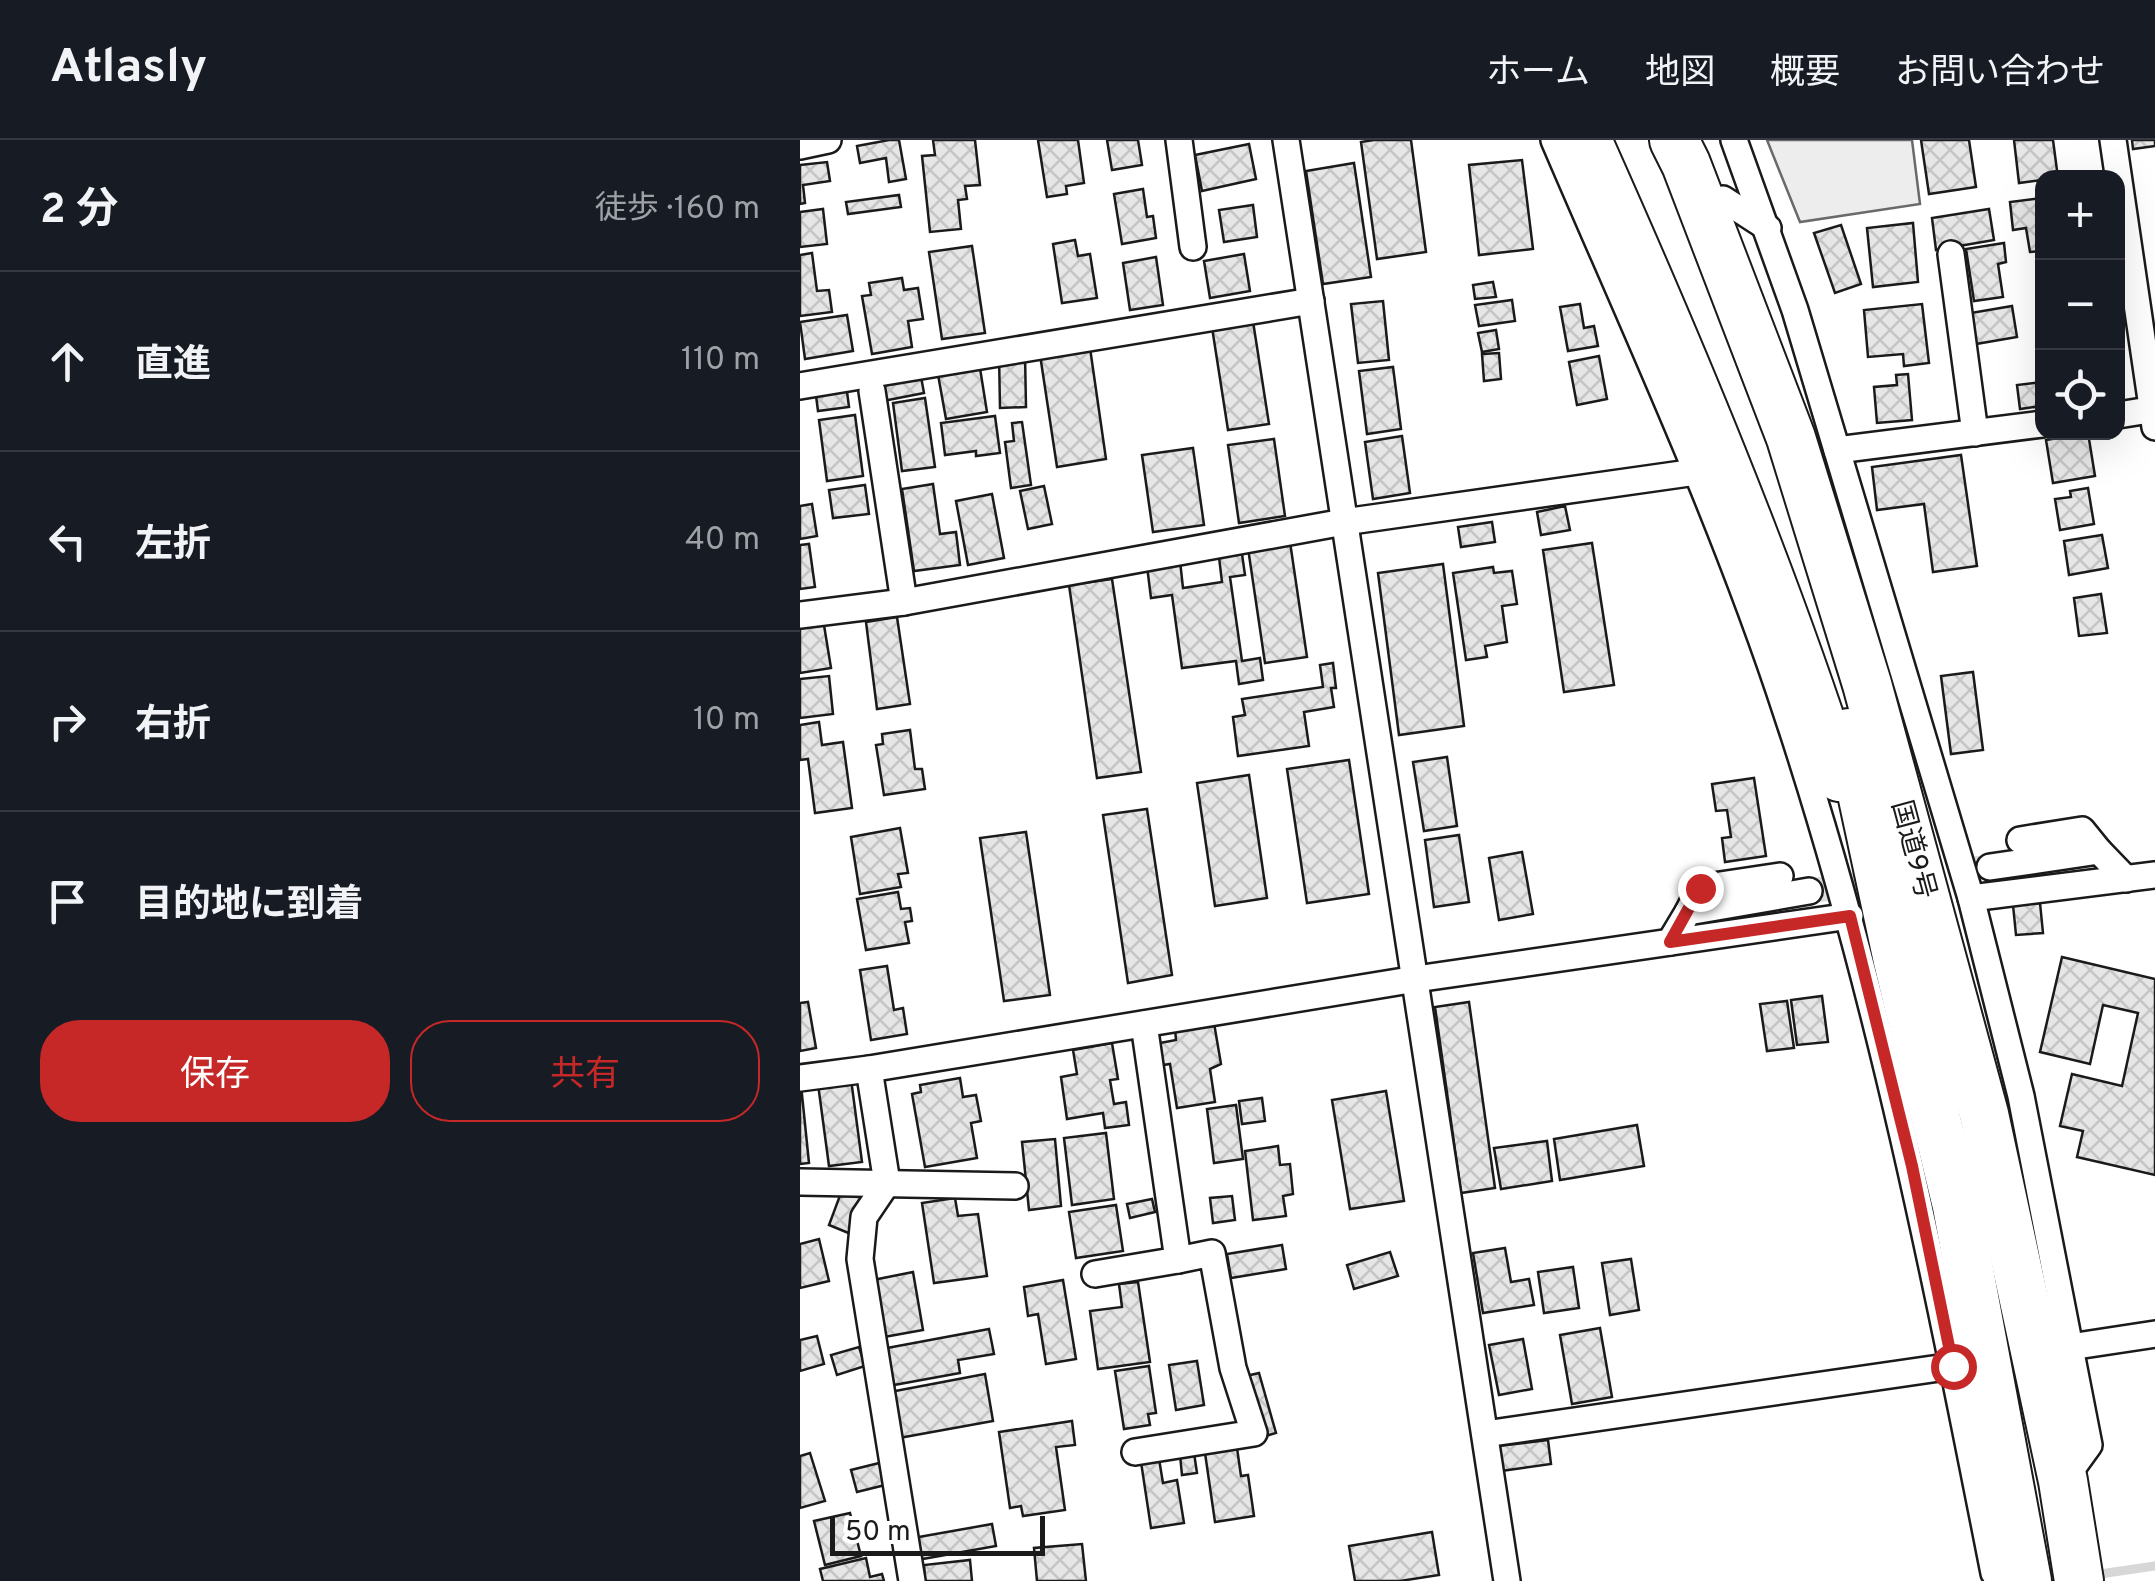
<!DOCTYPE html>
<html lang="ja">
<meta charset="utf-8">
<style>
:root{--surface:#171b24;--page:#242831;--text:#f1f3f6;--muted:#9ea1a6;--line:#363941;--accent:#c62828}
body{margin:0;font-family:Overpass,"Noto Sans JP",sans-serif;background:var(--page);color:var(--text)}
.controls{position:absolute;right:30px;top:30px;display:grid;overflow:hidden;border-radius:20px;box-shadow:0 10px 40px #0002}
.controls button{width:90px;height:90px;display:grid;place-items:center;padding:0;border:0;border-bottom:2px solid var(--line);background:var(--surface);color:var(--text);font:50px sans-serif}
.scale{position:absolute;left:30px;bottom:25px;width:215px;box-sizing:border-box;padding-left:10px;border:5px solid #1a1a1a;border-top:0;font-size:28px;line-height:35px;white-space:nowrap;color:#1a1a1a;-webkit-text-stroke:8px #fff;paint-order:stroke}
.stop{position:absolute;width:30px;height:30px;margin:-22px;border:8px solid #c62828;border-radius:50%;background:#fff}
.stop.end{background:#c62828;border-color:#fff;box-shadow:0 2px 10px #0008}
.list{margin:0;padding:0;list-style:none}
h2{display:flex;justify-content:space-between;align-items:center;height:130px;margin:0;padding:0 40px;font-size:42px}
h2 small{font-size:32px;font-weight:400;color:var(--muted)}
.list li{display:grid;grid-template-columns:65px 1fr auto;gap:30px;align-items:center;box-sizing:border-box;height:180px;padding:0 40px;border-top:2px solid var(--line)}
.list b{display:block;font-size:38px;white-space:nowrap}
.list em{font-size:32px;font-style:normal;color:var(--muted)}
.actions{display:flex;gap:20px;padding:30px 40px}
.actions a{flex:1;padding:22px 0;border:2px solid var(--accent);border-radius:40px;text-align:center;font-size:35px;color:var(--accent)}
.actions .main{background:var(--accent);color:#fff}
.icon{flex:none;width:55px;height:55px;fill:none;stroke:currentColor;stroke-width:2;stroke-linecap:round;stroke-linejoin:round}
.map{position:relative;flex:none;width:1355px;height:1441px;overflow:hidden}
header{display:flex;align-items:center;gap:60px;box-sizing:border-box;height:140px;padding:0 50px;background:var(--surface);border-bottom:2px solid var(--line)}
header strong{font-size:48px}
nav{display:flex;gap:55px;margin-inline-start:auto;font-size:35px}
main{display:flex}
aside{flex:1;background:var(--surface)}
.map>svg:first-child{display:block}
</style>
<header>
<strong>Atlasly</strong>
<nav><a>ホーム</a><a>地図</a><a>概要</a><a>お問い合わせ</a></nav>
</header>
<main>
<aside>
<h2>2 分<small>徒歩 · 160 m</small></h2>
<ul class="list">
<li><svg class="icon" aria-label="ahead" viewBox="0 0 24 24"><path d="M12 20V5M6 11l6-6 6 6"/></svg><div><b>直進</b></div><em>110 m</em></li>
<li><svg class="icon" aria-label="left" viewBox="0 0 24 24"><path d="M17 20v-9H6M10 6l-5 5 5 5"/></svg><div><b>左折</b></div><em>40 m</em></li>
<li><svg class="icon" aria-label="right" viewBox="0 0 24 24"><path d="M7 20v-9h11M14 6l5 5-5 5"/></svg><div><b>右折</b></div><em>10 m</em></li>
<li><svg class="icon" aria-label="arrive" viewBox="0 0 24 24"><path d="M6 21V4h12l-3 4 3 4H6"/></svg><div><b>目的地に到着</b></div></li>
</ul>
<div class="actions"><a class="main">保存</a><a>共有</a></div>
</aside>
<div class="map">
<svg width="1355" height="1441" viewBox="0 0 1355 1441">
<defs>
<pattern id="building-cross-hatch" width="8" height="8" patternUnits="userSpaceOnUse" patternTransform="scale(2.5)"><rect width="8" height="8" fill="#e6e6e6"/><path d="M0 0l8 8M0 8l8-8" fill="none" stroke="#c5c5c5"/></pattern>
</defs>
<rect width="100%" height="100%" fill="#fff"/>
<path fill="#ededed" stroke="#6a6a6a" stroke-width="2.5" d="M967,0H1112L1120,64L1000,82Z"/>
<g fill="none" stroke-linecap="round" stroke-linejoin="round">
<path stroke="#d7d7d7" stroke-width="9" d="M1293,1435L1355,1426"/>
</g>
<g fill="url(#building-cross-hatch)" stroke="#1a1a1a" stroke-width="2.5">
<path d="M89,0H99L106,39L89,42L86,18L60,23L57,6Z"/>
<path d="M133,0H175L180,45L165,46L167,59L158,60L161,89L130,92L122,16L135,15Z"/>
<path d="M238,0H278L284,43L266,46L267,54L247,57Z"/>
<path d="M307,0H338L342,25L312,30Z"/>
<path d="M574,0H611L626,112L577,119L561,2Z"/>
<path d="M1121,0H1169L1176,47L1129,54Z"/>
<path d="M1214,0H1253L1258,38L1219,43Z"/>
<path d="M1332,0H1355V6L1333,9Z"/>
<path d="M449,4L456,39L402,51L395,15Z"/>
<path d="M722,20L733,109L679,115L669,25Z"/>
<path d="M27,22L30,41L3,45L5,63L0,64V25Z"/>
<path d="M554,23L571,137L523,144L506,31Z"/>
<path d="M343,49L347,77L353,76L356,98L322,104L314,54Z"/>
<path d="M99,55L101,67L48,74L46,62Z"/>
<path d="M1242,58V111L1230,112L1226,88L1213,90L1210,62Z"/>
<path d="M453,65L457,97L424,102L419,70Z"/>
<path d="M23,69L27,104L0,107V72Z"/>
<path d="M1189,69L1194,100L1136,110L1132,78Z"/>
<path d="M1113,83L1118,142L1073,147L1067,88Z"/>
<path d="M1041,85L1061,144L1035,153L1014,93Z"/>
<path d="M275,100L278,116L290,114L297,158L262,163L253,104Z"/>
<path d="M1204,103L1206,122L1198,124L1203,157L1174,161L1166,109Z"/>
<path d="M172,106L185,193L142,199L129,112Z"/>
<path d="M12,113L17,151L29,150L32,172L0,176V115Z"/>
<path d="M444,114L450,151L410,158L404,121Z"/>
<path d="M356,117L363,165L330,170L323,123Z"/>
<path d="M102,138L104,150L118,148L123,179L108,181L112,207L72,214L62,156L71,155L69,143Z"/>
<path d="M693,142L696,157L675,159L673,145Z"/>
<path d="M712,160L715,181L679,186L675,165Z"/>
<path d="M583,161L589,220L558,223L551,164Z"/>
<path d="M780,164L784,188L794,186L798,206L768,211L760,167Z"/>
<path d="M1122,164L1129,223L1104,226L1103,214L1068,217L1064,170Z"/>
<path d="M1212,166L1217,197L1176,204L1171,173Z"/>
<path d="M47,175L53,211L5,219L0,182Z"/>
<path d="M452,175L469,284L428,290L411,181Z"/>
<path d="M696,190L699,209L682,212L678,193Z"/>
<path d="M289,201L306,319L257,327L239,208Z"/>
<path d="M699,213L701,239L684,241L682,214Z"/>
<path d="M199,214H225L226,267L200,268Z"/>
<path d="M799,216L807,259L777,265L769,222Z"/>
<path d="M179,222L187,272L146,279L137,229Z"/>
<path d="M119,226L124,253L83,261L78,233Z"/>
<path d="M593,227L601,289L567,294L559,231Z"/>
<path d="M1108,234L1112,280L1077,283L1074,247L1097,245L1096,235Z"/>
<path d="M1242,242V266L1220,269L1217,245Z"/>
<path d="M46,244L49,267L18,271L15,248Z"/>
<path d="M125,258L135,327L102,331L93,263Z"/>
<path d="M55,275L63,336L27,341L19,280Z"/>
<path d="M195,276L200,313L176,316V311L145,315L141,283Z"/>
<path d="M222,282L231,345L211,348L205,302L214,301L212,283Z"/>
<path d="M1288,293L1295,336L1253,343L1246,300Z"/>
<path d="M602,296L610,353L573,359L565,302Z"/>
<path d="M474,299L485,376L439,383L428,305Z"/>
<path d="M393,308L404,385L353,392L342,315Z"/>
<path d="M1161,315L1177,426L1133,432L1124,364L1077,370L1072,327Z"/>
<path d="M133,344L140,394L156,392L160,425L114,431L102,349Z"/>
<path d="M65,345L69,374L33,378L29,350Z"/>
<path d="M244,346L252,384L228,389L220,351Z"/>
<path d="M1288,348L1294,384L1260,390L1255,359L1271,357L1270,351Z"/>
<path d="M192,354L204,418L168,425L156,361Z"/>
<path d="M12,364L17,396L0,399V366Z"/>
<path d="M765,366L770,390L741,395L737,372Z"/>
<path d="M692,382L695,402L661,407L658,387Z"/>
<path d="M1302,395L1308,428L1269,435L1264,401Z"/>
<path d="M490,402L507,517L465,523L448,408Z"/>
<path d="M792,403L814,545L764,552L743,410Z"/>
<path d="M9,404L15,447L0,449V405Z"/>
<path d="M442,414L445,435L430,437L442,521L460,518L463,540L439,544L436,521L382,528L372,455L351,458L347,426L380,421L383,448L422,442L419,417Z"/>
<path d="M643,424L664,586L599,595L578,433Z"/>
<path d="M693,427L694,433L712,431L717,464L702,466L707,502L685,506L687,517L666,520L653,433Z"/>
<path d="M312,439L341,632L297,638L269,445Z"/>
<path d="M1301,454L1307,493L1279,496L1274,458Z"/>
<path d="M97,477L110,564L77,569L66,482Z"/>
<path d="M23,479L31,528L0,533V483Z"/>
<path d="M533,523L536,548H531L534,567L504,572L509,606L438,616L433,577L445,575L442,559L523,547L520,525Z"/>
<path d="M1173,532L1183,610L1151,614L1141,536Z"/>
<path d="M29,536L33,574L0,578V539Z"/>
<path d="M19,582L22,605L43,602L52,668L15,673L8,619L0,620V585Z"/>
<path d="M110,590L115,629H122L125,649L84,655L76,605L83,604L82,594Z"/>
<path d="M647,617L657,686L624,691L613,622Z"/>
<path d="M549,620L569,754L507,763L487,629Z"/>
<path d="M449,635L467,758L415,766L397,643Z"/>
<path d="M954,638L966,716L925,722L922,698L931,697L927,670L916,671L912,644Z"/>
<path d="M347,669L372,835L328,843L303,675Z"/>
<path d="M100,688L108,733L98,734L101,747L60,754L51,697Z"/>
<path d="M226,692L250,855L204,861L180,698Z"/>
<path d="M659,695L669,762L634,767L625,700Z"/>
<path d="M722,712L733,774L699,780L689,718Z"/>
<path d="M98,752L101,769L110,768L112,781L105,782L109,803L66,810L57,759Z"/>
<path d="M1240,763L1243,793L1216,795L1213,765Z"/>
<path d="M1262,817L1355,839V1035L1277,1017L1283,991L1260,986L1272,934L1322,946L1338,873L1303,865L1290,924L1240,912Z"/>
<path d="M87,826L94,870L103,868L107,894L71,900L60,830Z"/>
<path d="M1022,856L1028,902L997,905L991,860Z"/>
<path d="M987,861L994,908L967,911L960,864Z"/>
<path d="M8,862L16,908L0,911V863Z"/>
<path d="M669,862L695,1048L661,1053L635,867Z"/>
<path d="M414,883L421,924L410,929L415,962L377,968L370,924L363,925L360,903L376,900L375,889Z"/>
<path d="M312,903L318,939L310,940L314,964L326,962L329,985L305,988L303,973L267,979L261,937L277,934L273,910Z"/>
<path d="M160,938L163,957L176,955L181,981L171,983L177,1018L125,1027L112,954L121,952L120,945Z"/>
<path d="M51,939L62,1022L29,1026L18,944Z"/>
<path d="M1,945L9,1023L0,1024V945Z"/>
<path d="M586,951L604,1061L550,1069L532,960Z"/>
<path d="M462,958L465,981L442,984L439,961Z"/>
<path d="M436,965L443,1019L414,1023L407,969Z"/>
<path d="M837,985L844,1026L760,1040L754,999Z"/>
<path d="M306,993L314,1059L272,1065L264,998Z"/>
<path d="M255,999L261,1066L229,1070L222,1002Z"/>
<path d="M747,1001L752,1041L701,1049L694,1008Z"/>
<path d="M478,1006L480,1025L490,1024L493,1054L483,1056L486,1076L453,1080L445,1011Z"/>
<path d="M42,1050L64,1058L51,1094L29,1085Z"/>
<path d="M432,1056L435,1080L413,1083L410,1058Z"/>
<path d="M155,1058L158,1076L178,1074L187,1136L134,1143L122,1063Z"/>
<path d="M352,1059L355,1072L330,1078L327,1064Z"/>
<path d="M316,1065L323,1111L276,1118L269,1072Z"/>
<path d="M19,1099L29,1141L0,1148V1104Z"/>
<path d="M482,1105L486,1129L431,1138L427,1114Z"/>
<path d="M705,1108L711,1142L729,1139L734,1165L683,1173L673,1113Z"/>
<path d="M590,1112L598,1136L554,1149L547,1125Z"/>
<path d="M831,1119L839,1170L810,1175L802,1123Z"/>
<path d="M773,1127L779,1168L744,1173L738,1132Z"/>
<path d="M113,1132L123,1190L84,1197L73,1140Z"/>
<path d="M263,1140L276,1219L246,1224L238,1174L228,1176L224,1147Z"/>
<path d="M338,1142L350,1222L298,1229L290,1171L322,1167L319,1144Z"/>
<path d="M800,1188L812,1257L772,1264L760,1195Z"/>
<path d="M189,1189L194,1214L158,1220L160,1233L94,1245L87,1208Z"/>
<path d="M17,1196L24,1224L0,1231V1200Z"/>
<path d="M723,1199L732,1249L699,1255L689,1205Z"/>
<path d="M59,1207L65,1226L37,1235L31,1215Z"/>
<path d="M397,1221L404,1265L376,1270L369,1225Z"/>
<path d="M349,1226L356,1273L348,1274L350,1285L324,1289L315,1231Z"/>
<path d="M459,1233L476,1293L462,1297L446,1236Z"/>
<path d="M185,1234L193,1281L99,1298L90,1252Z"/>
<path d="M272,1281L275,1305L256,1307L265,1370L223,1376L221,1366L210,1368L199,1292Z"/>
<path d="M748,1300L751,1324L701,1331L698,1306Z"/>
<path d="M437,1308L441,1336L448,1335L454,1376L415,1382L405,1313Z"/>
<path d="M10,1313L25,1361L0,1368V1316Z"/>
<path d="M394,1313L397,1333L382,1335L380,1315Z"/>
<path d="M359,1319L363,1343L377,1340L384,1383L351,1388L341,1322Z"/>
<path d="M79,1323L85,1345L57,1352L51,1330Z"/>
<path d="M50,1373L61,1416L25,1425L14,1381Z"/>
<path d="M192,1384L196,1406L117,1420L113,1398Z"/>
<path d="M632,1392L639,1435L600,1441H555L549,1406Z"/>
<path d="M282,1404L286,1441H237L234,1408Z"/>
<path d="M66,1418L70,1437L82,1434L84,1441H23L20,1429Z"/>
<path d="M170,1420L172,1441H125L124,1425Z"/>
</g>
<g fill="none" stroke-linecap="round" stroke-linejoin="round">
<path stroke="#ddd" stroke-width="25" stroke-dasharray="25 12" stroke-linecap="butt" d="M1009,751L1190,727"/>
<defs>
<g id="street">
<path d="M379,0L393,107"/>
<path d="M486,0L707,1441"/>
<path d="M754,0C835,189 923,378 987,574C1080,854 1137,1144 1194,1433L1201,1441"/>
<path d="M934,0L995,170L1171,758L1221,956L1289,1305L1263,1341"/>
<path d="M1313,0L1355,287"/>
<path d="M0,6L28,0"/>
<path d="M923,59L968,88"/>
<path d="M1151,114L1175,293"/>
<path d="M0,246L511,161"/>
<path d="M72,251L104,462"/>
<path d="M1318,275L1355,269"/>
<path d="M1037,310L1242,284"/>
<path d="M0,475L104,462L544,382L896,332"/>
<path d="M1220,700L1282,690L1299,711"/>
<path d="M1190,727L1299,711L1326,739"/>
<path d="M1171,758L1355,735"/>
<path d="M888,772L900,748L980,736"/>
<path d="M870,802L888,772L1009,751"/>
<path d="M69,929L87,1043L64,1077L60,1119L112,1441"/>
<path d="M0,938L69,929L616,839L1050,776"/>
<path d="M0,1042L215,1046"/>
<path d="M295,1134L378,1120L344,884"/>
<path d="M1270,1207L1355,1194"/>
<path d="M685,1294L1153,1226"/>
<path d="M335,1312L454,1293L433,1228L412,1113L378,1120"/>
</g>
<g id="highway">
<path d="M787,0C880,208 969,420 1039,637"/>
<path d="M874,0L886,24L991,298L1067,544L1184,974L1263,1341L1279,1441"/>
<path d="M1049,593L1098,821L1157,1066L1227,1441"/>
</g>
</defs>
<use href="#street" stroke="#1a1a1a" stroke-width="30"/>
<use href="#highway" stroke="#1a1a1a" stroke-width="52"/>
<use href="#street" stroke="#fff" stroke-width="25"/>
<use href="#highway" stroke="#fff" stroke-width="48"/>
</g>
<g fill="none" stroke-linecap="round" stroke-linejoin="round">
<path stroke="#c62828" stroke-width="12" d="M900,748L870,802L1050,776L1112,1026L1153,1226"/>
</g>
<g text-anchor="middle" dominant-baseline="central" stroke-width="8" stroke-linejoin="round" paint-order="stroke">
<g font-size="28" fill="#1a1a1a" stroke="#fff">
<text transform="translate(1112 710) rotate(75)">国道9号</text>
</g>
</g>
</svg>
<div class="controls">
<button>+</button>
<button>−</button>
<button><svg class="icon" aria-label="locate" viewBox="0 0 24 24"><circle cx="12" cy="12" r="6"/><path d="M12 2v4M12 18v4M2 12h4M18 12h4"/></svg></button>
</div>
<div class="scale">50 m</div>
<div class="stop" style="left:1153px;top:1226px"></div>
<div class="stop end" style="left:900px;top:748px"></div>
</div>
</main>
